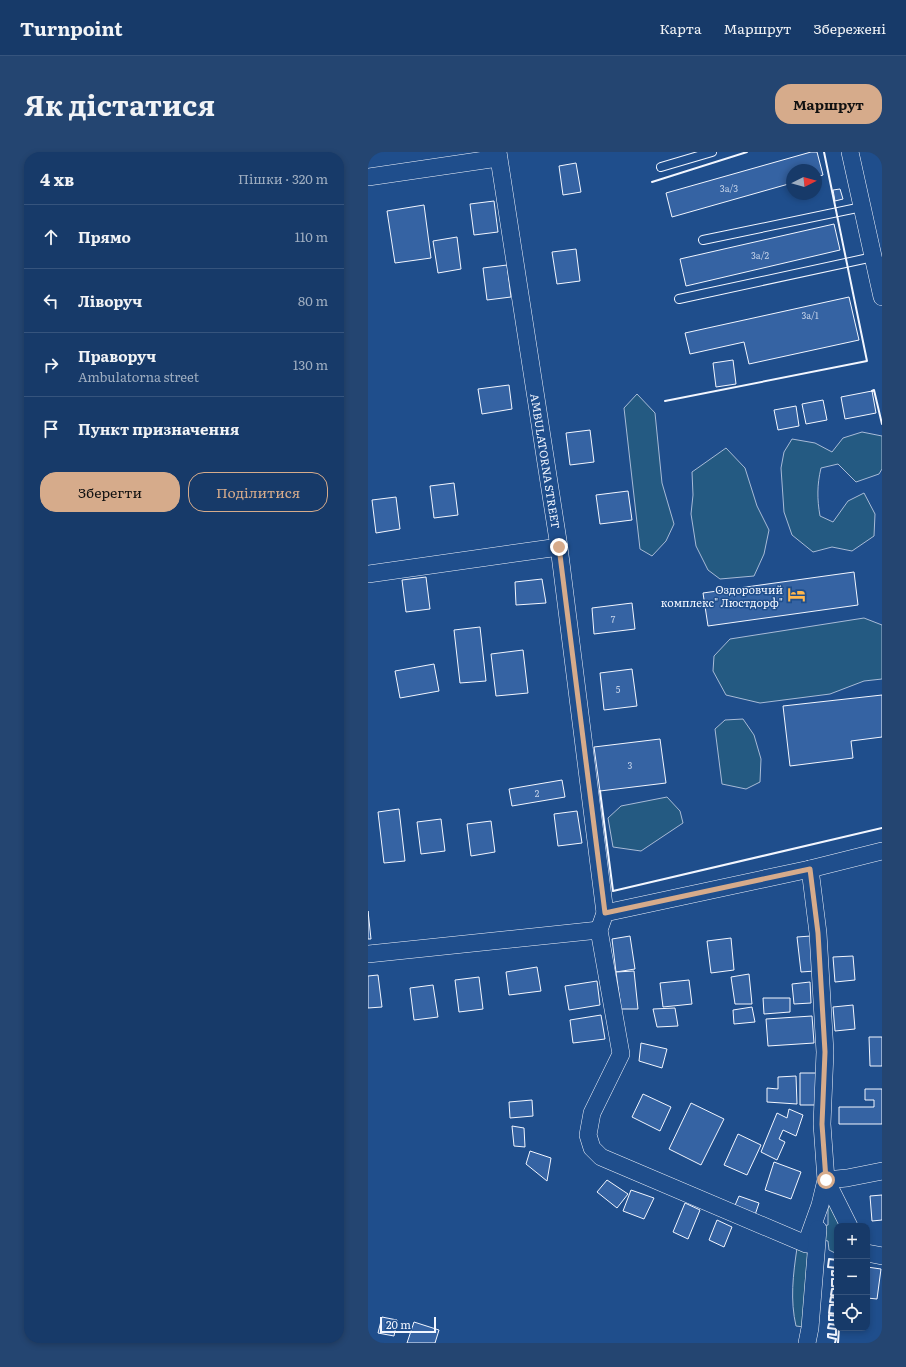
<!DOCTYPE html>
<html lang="uk">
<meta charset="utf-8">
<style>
:root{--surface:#173a69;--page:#244571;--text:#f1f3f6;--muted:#9eadc0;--line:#36547d;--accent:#d6ab8b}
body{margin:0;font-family:Literata,serif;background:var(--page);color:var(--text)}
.controls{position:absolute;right:12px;bottom:12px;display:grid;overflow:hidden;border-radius:8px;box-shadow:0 2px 6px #0003}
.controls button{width:36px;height:36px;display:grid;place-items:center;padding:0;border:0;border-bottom:1px solid var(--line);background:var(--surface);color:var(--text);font:20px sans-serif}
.compass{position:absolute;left:418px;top:12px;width:36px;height:36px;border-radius:50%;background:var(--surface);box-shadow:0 2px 6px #0003;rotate:84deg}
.scale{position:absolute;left:12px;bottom:10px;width:56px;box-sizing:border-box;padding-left:4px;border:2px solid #f2f6ff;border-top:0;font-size:11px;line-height:14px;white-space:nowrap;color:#f2f6ff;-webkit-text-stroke:3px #1f4e8c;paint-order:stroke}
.stop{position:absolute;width:12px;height:12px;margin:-9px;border:3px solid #d6ab8b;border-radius:50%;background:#fff}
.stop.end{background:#d6ab8b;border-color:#fff;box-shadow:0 1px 4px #0008}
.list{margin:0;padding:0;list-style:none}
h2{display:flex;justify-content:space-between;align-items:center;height:52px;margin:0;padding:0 16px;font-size:17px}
h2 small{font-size:13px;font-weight:400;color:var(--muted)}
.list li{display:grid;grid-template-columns:26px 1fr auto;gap:12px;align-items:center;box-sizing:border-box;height:64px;padding:0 16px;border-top:1px solid var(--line)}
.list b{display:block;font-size:15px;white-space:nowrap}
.list p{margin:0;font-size:13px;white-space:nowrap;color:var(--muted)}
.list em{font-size:13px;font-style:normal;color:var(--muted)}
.actions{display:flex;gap:8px;padding:12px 16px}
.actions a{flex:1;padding:9px 0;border:1px solid var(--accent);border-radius:16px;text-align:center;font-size:14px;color:var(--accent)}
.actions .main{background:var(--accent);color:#111}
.icon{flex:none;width:22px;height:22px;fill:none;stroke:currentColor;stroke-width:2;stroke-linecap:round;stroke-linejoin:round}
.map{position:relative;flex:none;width:514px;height:1191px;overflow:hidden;border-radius:16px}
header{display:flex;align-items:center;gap:24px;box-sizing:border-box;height:56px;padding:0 20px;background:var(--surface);border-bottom:1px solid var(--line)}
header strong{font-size:19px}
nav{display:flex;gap:22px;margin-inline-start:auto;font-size:14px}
.intro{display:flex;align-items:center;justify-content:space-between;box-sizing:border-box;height:96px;padding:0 24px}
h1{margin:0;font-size:28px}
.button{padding:10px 18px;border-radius:16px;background:var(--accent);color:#111;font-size:14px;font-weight:700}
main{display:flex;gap:24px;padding:0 24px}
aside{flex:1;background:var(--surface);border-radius:16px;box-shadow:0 2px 6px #0003}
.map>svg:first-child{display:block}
</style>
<header>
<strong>Turnpoint</strong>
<nav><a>Карта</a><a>Маршрут</a><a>Збережені</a></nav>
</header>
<div class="intro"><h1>Як дістатися</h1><a class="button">Маршрут</a></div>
<main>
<aside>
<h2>4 хв<small>Пішки · 320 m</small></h2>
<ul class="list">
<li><svg class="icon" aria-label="ahead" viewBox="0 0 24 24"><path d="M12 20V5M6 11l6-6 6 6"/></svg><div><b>Прямо</b></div><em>110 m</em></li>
<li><svg class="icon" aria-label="left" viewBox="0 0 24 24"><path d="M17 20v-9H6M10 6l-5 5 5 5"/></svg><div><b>Ліворуч</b></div><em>80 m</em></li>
<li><svg class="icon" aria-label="right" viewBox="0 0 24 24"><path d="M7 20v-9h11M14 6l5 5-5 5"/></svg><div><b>Праворуч</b><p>Ambulatorna street</p></div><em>130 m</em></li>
<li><svg class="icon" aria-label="arrive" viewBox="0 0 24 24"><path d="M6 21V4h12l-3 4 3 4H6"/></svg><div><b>Пункт призначення</b></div></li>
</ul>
<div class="actions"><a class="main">Зберегти</a><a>Поділитися</a></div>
</aside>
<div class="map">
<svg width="514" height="1191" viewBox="0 0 514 1191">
<rect width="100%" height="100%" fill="#1f4e8c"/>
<g fill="#245a82" stroke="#a8bbd7">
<path d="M269,242L287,261L294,331L306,372L298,389L284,404L272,397L256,256Z"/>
<path d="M494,280L514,284V317L511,322L488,330L470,312L453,316C449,333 449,347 452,364L465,370L480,349L496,341L507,362L506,384L484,399L464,395L445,400L424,383L416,360L413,316L416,300L424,287L447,291L464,300L475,286Z"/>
<path d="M358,296L377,316L389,354L401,378L396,402L386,424L352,427L340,418L328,394L323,362L325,343L324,320Z"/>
<path d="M496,466L514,473V527L496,529L462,542L392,551L358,543L345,519L346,504L362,487Z"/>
<path d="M375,567L386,583L393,607L392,630L378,637L354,632L347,577L357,568Z"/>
<path d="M299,645L312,659L315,671L273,699L245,695L240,666L253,654Z"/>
<path d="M463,1052L475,1074H469V1102L461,1098L460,1089L454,1088V1074L460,1073V1056Z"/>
<path d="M429,1096H436L439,1101L441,1111L436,1175L428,1174C422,1148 425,1123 429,1096Z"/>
</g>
<g fill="#3563a3" stroke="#f2f6ff">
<path d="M443,0H449L455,23L448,25V18H424V31L304,65L298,41Z"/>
<path d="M208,11L213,40L195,43L191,14Z"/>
<path d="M472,37L475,47L467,49L465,38Z"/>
<path d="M126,49L130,80L106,83L102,52Z"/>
<path d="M56,53L63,106L27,111L19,59Z"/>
<path d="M466,72L472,98L318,134L312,107Z"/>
<path d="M89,85L93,117L70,121L65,89Z"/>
<path d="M208,97L212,129L189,132L184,100Z"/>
<path d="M139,113L143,145L119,148L115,116Z"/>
<path d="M481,145L491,188L381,212L376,190L322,202L317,181Z"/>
<path d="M365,208L368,232L348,235L345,211Z"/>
<path d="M141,233L144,257L114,262L110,237Z"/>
<path d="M504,239L508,261L477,267L473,245Z"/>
<path d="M455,248L459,268L438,272L434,252Z"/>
<path d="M428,254L431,274L410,278L406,258Z"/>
<path d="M222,278L226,310L202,313L198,281Z"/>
<path d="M86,331L90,363L66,366L62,334Z"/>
<path d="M260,339L264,368L232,372L228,343Z"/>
<path d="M28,345L32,377L8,381L4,348Z"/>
<path d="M486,420L490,453L340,474L335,441Z"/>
<path d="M58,425L62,457L38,460L34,428Z"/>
<path d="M174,427L178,451L148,453L147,430Z"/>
<path d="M264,451L267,477L226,482L224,456Z"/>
<path d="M112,475L118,529L92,531L86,478Z"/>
<path d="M155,498L160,541L128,544L123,502Z"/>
<path d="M66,512L71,539L32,546L27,519Z"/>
<path d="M264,517L269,554L236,558L232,521Z"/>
<path d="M514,543V585L483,589L485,606L422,614L415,554Z"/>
<path d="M292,587L298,631L232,639L226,595Z"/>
<path d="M194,628L197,645L144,654L141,637Z"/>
<path d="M31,657L37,709L16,711L10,660Z"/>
<path d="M209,659L214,691L190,694L186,662Z"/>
<path d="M73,667L77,699L53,702L49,670Z"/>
<path d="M123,669L127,700L103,704L99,672Z"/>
<path d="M0,759L3,787H0Z"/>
<path d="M262,784L267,817L248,820L244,787Z"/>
<path d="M443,784L447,819L433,820L429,785Z"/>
<path d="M363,786L366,818L343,821L339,789Z"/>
<path d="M485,804L487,828L467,830L465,805Z"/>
<path d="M169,815L173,839L141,843L138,820Z"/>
<path d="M266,819L270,857H253L248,820Z"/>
<path d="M381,822L384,852H367L363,825Z"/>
<path d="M10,823L14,855L0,856V824Z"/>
<path d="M111,825L115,857L91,860L87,828Z"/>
<path d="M321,828L324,852L295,855L292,831Z"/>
<path d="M229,829L232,853L201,858L197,834Z"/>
<path d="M442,830L443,851L426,852L424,832Z"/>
<path d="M65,833L70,865L46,868L42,836Z"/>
<path d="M395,846H422V860L396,862Z"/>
<path d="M485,853L487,877L467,879L465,855Z"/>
<path d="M384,855L387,870L366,872L365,858Z"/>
<path d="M307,856L310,874L289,875L285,857Z"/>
<path d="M233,863L237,887L205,891L202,868Z"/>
<path d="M444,864L446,891L400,894L398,867Z"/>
<path d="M501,885H514V914H502Z"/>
<path d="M273,891L299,897L294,916L271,909Z"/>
<path d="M432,921H449L450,953H432Z"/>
<path d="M428,924L429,952L399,950V936L410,937V925Z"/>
<path d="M497,937H514V972H471V955H506V948H497Z"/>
<path d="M275,942L303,955L292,979L264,965Z"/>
<path d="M164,948L165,964L142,966L141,950Z"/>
<path d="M323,951L356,967L333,1013L301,997Z"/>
<path d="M421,957L435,963L428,984L415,978L411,987L417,990L409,1008L393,1000L409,961L419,966Z"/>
<path d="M144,974L156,976L157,995L146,994Z"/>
<path d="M370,982L393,993L379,1023L356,1013Z"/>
<path d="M162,999L183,1006L179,1029L158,1012Z"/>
<path d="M406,1010L433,1020L423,1047L397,1038Z"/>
<path d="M239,1028L260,1042L249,1056L229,1040Z"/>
<path d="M263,1038L286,1046L276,1067L255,1059Z"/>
<path d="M514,1043V1068L504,1069L502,1044Z"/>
<path d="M371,1044L391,1051L386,1066L365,1058Z"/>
<path d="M317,1051L332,1058L320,1087L305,1080Z"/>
<path d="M349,1068L364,1075L356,1095L341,1088Z"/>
<path d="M499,1115L513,1117L509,1147L499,1146Z"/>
<path d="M14,1165L29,1168L26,1184L10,1181Z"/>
<path d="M46,1170L71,1178L67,1191H39Z"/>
</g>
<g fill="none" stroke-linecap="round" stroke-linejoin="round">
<defs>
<g id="service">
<path d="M293,15L344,0"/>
<path d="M335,88L494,55"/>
<path d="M311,147L505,105"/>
</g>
<g id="minor">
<path d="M130,0L191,395L237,761"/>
<path d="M482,0L514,145"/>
<path d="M0,25L130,6"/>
<path d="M0,422L191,395"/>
<path d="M514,699L442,717L237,761L231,778L253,902L224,961L220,983L224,996L233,1005L438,1092L452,1053L458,1028L479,1026L514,1019"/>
<path d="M442,717L450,781L457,900L454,972L458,1028L481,1074"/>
<path d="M0,802L231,778"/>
<path d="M499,1101L514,1104"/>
<path d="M439,1191L442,1176L450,1077"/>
</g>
</defs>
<use href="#service" stroke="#f2f6ff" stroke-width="10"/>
<use href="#minor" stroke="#f2f6ff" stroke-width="18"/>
<use href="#service" stroke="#1f4e8c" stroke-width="8"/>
<use href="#minor" stroke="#1f4e8c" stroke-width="17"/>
<g stroke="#f2f6ff" stroke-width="2">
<path d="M284,30L379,0"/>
<path d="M504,239L506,238L514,272"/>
<path d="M297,249L499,209L456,0"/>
<path d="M232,639L245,739L514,676"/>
<path d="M469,1108L461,1107L460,1115L469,1116"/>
<path d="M469,1120L464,1119V1123L469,1124"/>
<path d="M469,1127H464V1134L469,1135"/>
<path d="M469,1137H464L463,1143L469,1144"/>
<path d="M469,1146L463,1145L462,1150L469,1151"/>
<path d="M469,1153H462L461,1161L469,1162"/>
<path d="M469,1164L461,1163V1168H469V1172"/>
<path d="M467,1191L468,1187L460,1185V1182L468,1183V1177L460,1176L461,1172L469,1173"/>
<path d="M470,1191L471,1176"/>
</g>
</g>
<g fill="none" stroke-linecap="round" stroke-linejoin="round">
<path stroke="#d6ab8b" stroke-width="5" d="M191,395L237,761L442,717L450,781L457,900L454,972L458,1028"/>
</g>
<defs>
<symbol id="hotel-bare" viewBox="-9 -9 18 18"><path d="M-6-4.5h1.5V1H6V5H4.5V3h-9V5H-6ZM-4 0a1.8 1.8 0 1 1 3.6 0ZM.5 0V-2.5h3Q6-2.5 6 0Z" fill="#ffb74d" stroke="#1f4e8c" stroke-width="2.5" paint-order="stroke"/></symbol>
</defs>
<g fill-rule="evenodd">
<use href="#hotel-bare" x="416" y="430" width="25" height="25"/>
</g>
<g text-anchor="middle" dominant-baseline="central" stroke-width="3" stroke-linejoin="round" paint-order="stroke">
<g font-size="9" fill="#c3d1e8">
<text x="361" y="36">3а/3</text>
<text x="392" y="103">3а/2</text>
<text x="442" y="163">3а/1</text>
<text x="245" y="467">7</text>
<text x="250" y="537">5</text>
<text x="262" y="613">3</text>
<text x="169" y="641">2</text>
</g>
<g font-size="11" fill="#f2f6ff" stroke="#1f4e8c">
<text transform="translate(178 309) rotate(81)">AMBULATORNA STREET</text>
</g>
<g font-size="11" fill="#f2f6ff" stroke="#1f4e8c" text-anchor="end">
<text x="415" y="437">Оздоровчий<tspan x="415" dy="13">комплекс" Люстдорф"</tspan></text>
</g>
</g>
</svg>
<div class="controls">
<button>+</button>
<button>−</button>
<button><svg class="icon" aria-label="locate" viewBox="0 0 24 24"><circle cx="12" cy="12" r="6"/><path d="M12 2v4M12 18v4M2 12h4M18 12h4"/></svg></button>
</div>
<svg class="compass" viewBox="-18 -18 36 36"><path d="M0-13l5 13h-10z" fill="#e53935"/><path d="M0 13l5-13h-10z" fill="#9eadc0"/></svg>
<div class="scale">20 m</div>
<div class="stop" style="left:458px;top:1028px"></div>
<div class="stop end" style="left:191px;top:395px"></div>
</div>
</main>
